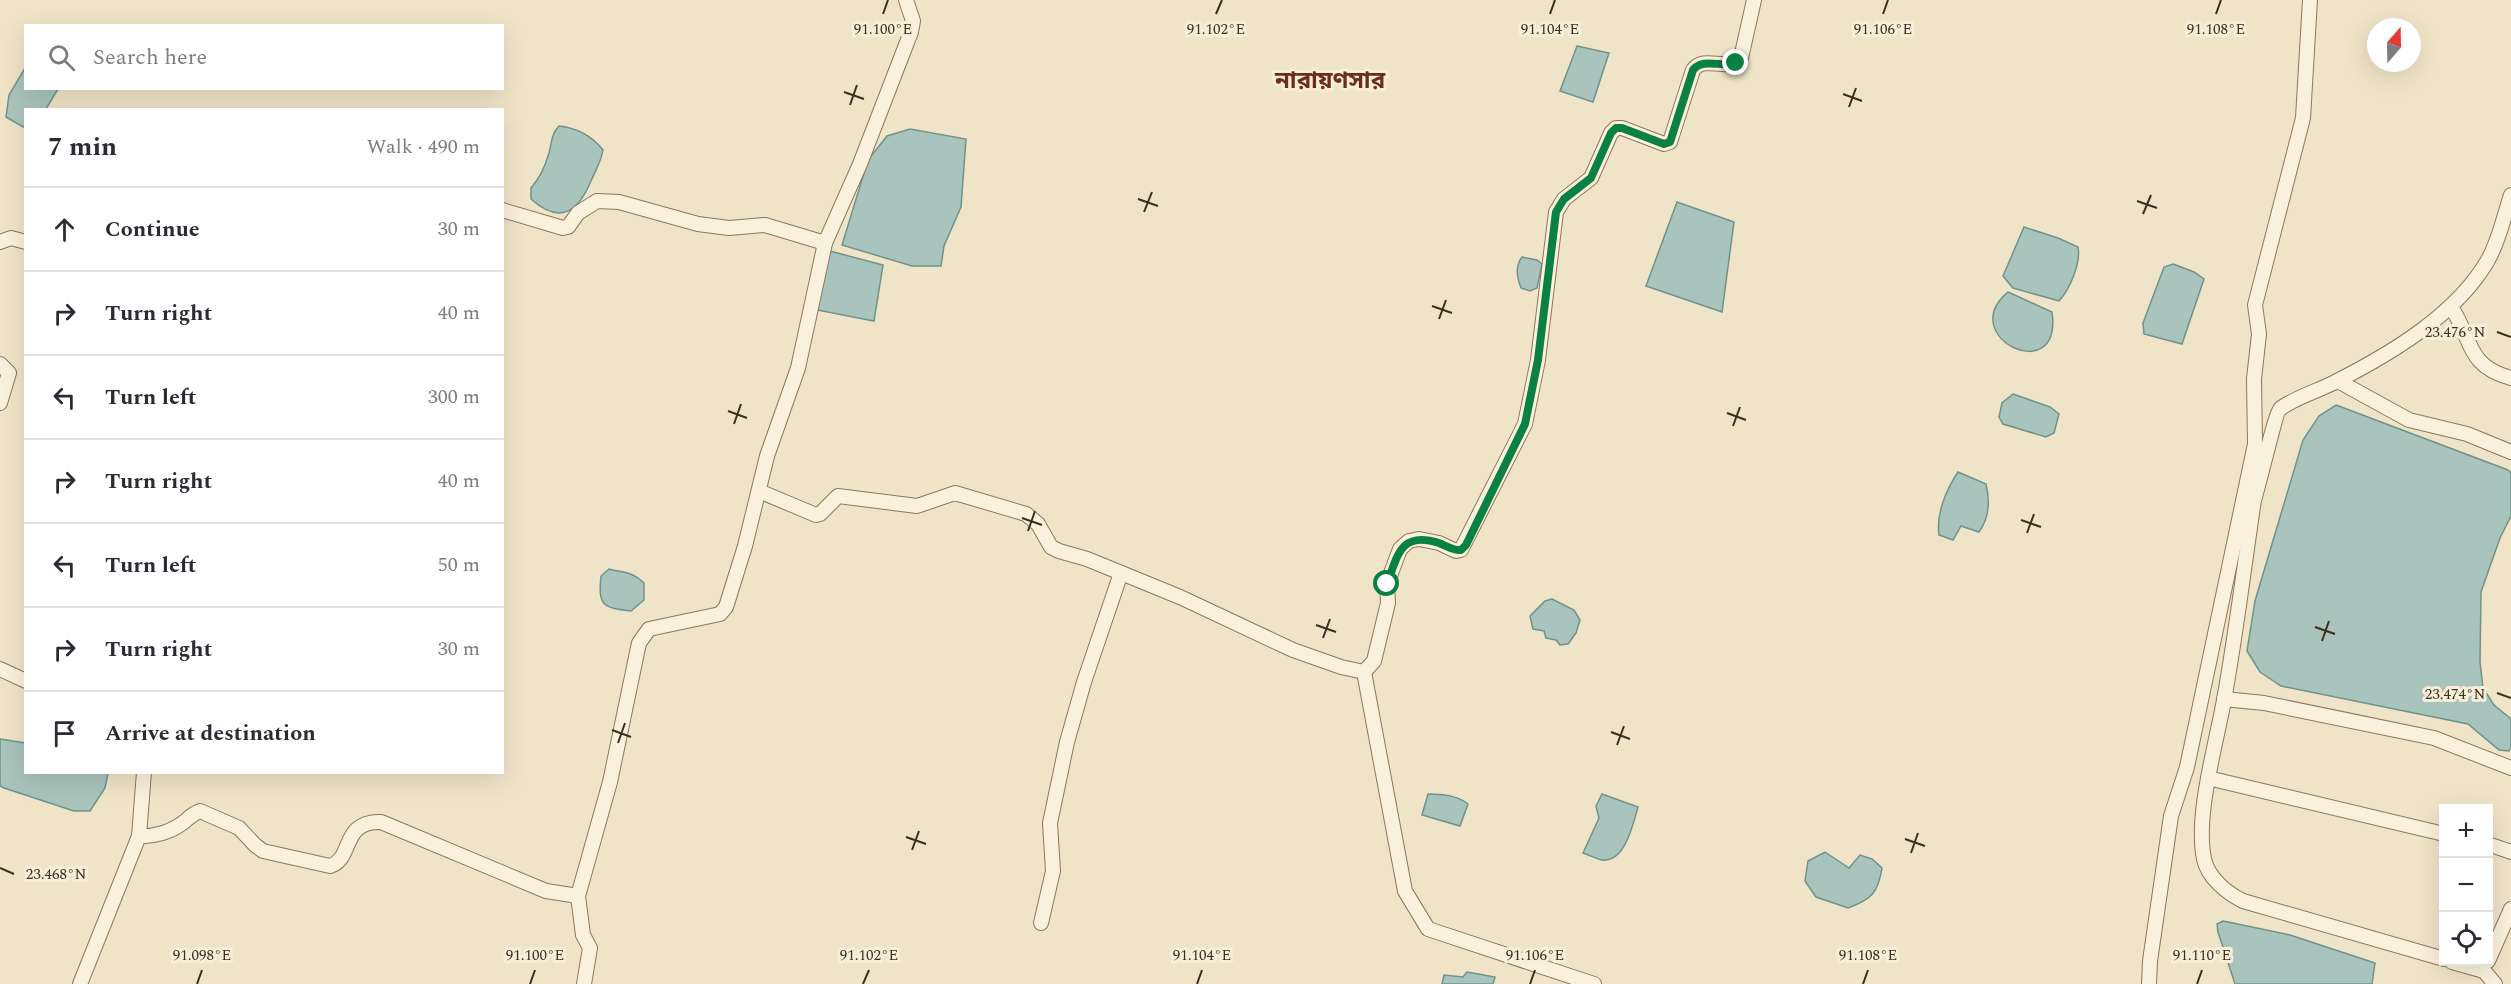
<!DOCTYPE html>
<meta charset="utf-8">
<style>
:root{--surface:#fff;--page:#f7f7f7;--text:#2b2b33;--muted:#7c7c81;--line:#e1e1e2}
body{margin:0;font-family:Spectral,"Noto Sans Bengali",serif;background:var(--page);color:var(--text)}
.controls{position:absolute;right:18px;bottom:18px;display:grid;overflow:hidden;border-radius:0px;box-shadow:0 6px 24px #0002}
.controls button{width:54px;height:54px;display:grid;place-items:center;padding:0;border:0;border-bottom:2px solid var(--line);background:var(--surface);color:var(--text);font:30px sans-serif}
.compass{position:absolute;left:2367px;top:18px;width:54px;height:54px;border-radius:50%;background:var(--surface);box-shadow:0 6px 24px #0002;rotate:20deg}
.stop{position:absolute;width:18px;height:18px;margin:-14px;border:4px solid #0b8043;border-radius:50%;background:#fff}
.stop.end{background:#0b8043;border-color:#fff;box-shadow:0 2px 6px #0008}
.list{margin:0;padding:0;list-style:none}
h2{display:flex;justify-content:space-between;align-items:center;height:78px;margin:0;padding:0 24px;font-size:26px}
h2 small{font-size:20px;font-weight:400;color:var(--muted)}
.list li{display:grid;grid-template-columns:39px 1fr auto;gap:18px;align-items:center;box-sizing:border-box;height:84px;padding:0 24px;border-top:2px solid var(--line)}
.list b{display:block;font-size:22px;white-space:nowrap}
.list em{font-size:20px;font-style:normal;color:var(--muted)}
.icon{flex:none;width:33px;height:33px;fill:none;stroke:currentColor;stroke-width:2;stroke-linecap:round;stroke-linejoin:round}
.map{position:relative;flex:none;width:2511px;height:984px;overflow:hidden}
.search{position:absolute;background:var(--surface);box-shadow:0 6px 24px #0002;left:24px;top:24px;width:480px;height:66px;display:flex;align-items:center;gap:15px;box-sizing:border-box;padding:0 21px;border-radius:0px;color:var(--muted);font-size:22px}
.panel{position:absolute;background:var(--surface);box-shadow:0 6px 24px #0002;left:24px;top:108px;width:480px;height:666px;border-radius:0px}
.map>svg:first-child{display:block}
</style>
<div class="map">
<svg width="2511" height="984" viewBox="0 0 2511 984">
<rect width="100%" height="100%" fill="#f0e4c8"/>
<g fill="#a9c4bc" stroke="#6f938a" stroke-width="1.5">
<path d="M1577,46L1609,53L1593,102L1560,91Z"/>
<path d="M25,68L26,88L58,89L46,109L26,110L25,128L6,117L9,95Z"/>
<path d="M559,126C577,128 592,136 603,150C601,162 596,169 591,181C578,212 560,225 531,199V188C540,178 545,167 549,153C552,143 551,134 559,126Z"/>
<path d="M910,129L966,139L961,207L944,246L941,266H912L842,245L868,160L887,136Z"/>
<path d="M1677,202L1734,222L1722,312L1646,286Z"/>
<path d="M2024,227L2058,238L2078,247C2081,263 2070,289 2059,301L2013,288L2003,276Z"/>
<path d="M826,250L883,265L874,321L817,310Z"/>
<path d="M1522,257L1537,260L1542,264L1537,288L1530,291L1521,288C1517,278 1515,266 1522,257Z"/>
<path d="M2173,264L2194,272L2204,279L2182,344L2144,334L2143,323L2164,267Z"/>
<path d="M2008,292L2052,312C2063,389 1954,337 2008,292Z"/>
<path d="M2013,394L2050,407L2059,414L2054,433L2046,437L2003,424L1999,417L2002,403Z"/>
<path d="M2336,405L2508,470L2511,473V516L2500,538L2481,592L2480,662L2483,688L2494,705L2511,719V748L2509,751L2499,750L2468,724L2281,686L2260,672L2247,651L2255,601L2303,440L2319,416Z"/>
<path d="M1958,472L1986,484C1990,501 1990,517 1979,532L1961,526L1953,540L1939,535C1936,514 1946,490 1958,472Z"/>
<path d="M609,569C623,573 632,571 644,583V600L631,611C602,608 598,605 601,576Z"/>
<path d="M1552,599L1574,610L1580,620L1576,633L1568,644L1560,645L1556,640L1546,638L1544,631L1533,629L1530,616L1545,601Z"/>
<path d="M0,739L25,743L26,772L108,773L105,788L90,811H74L4,788L0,786Z"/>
<path d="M1428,794C1442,794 1457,795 1468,804L1460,826L1422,815Z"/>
<path d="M1602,794L1638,807C1633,824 1625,863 1602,860C1596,859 1589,855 1583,853L1599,818L1596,806Z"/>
<path d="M1825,852L1849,868L1860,855L1872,859L1882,868C1878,893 1872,899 1848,908L1816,897L1805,881L1808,861Z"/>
<path d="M2223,921L2290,935L2375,963L2372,984H2235L2218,932L2217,924Z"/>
<path d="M1467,972L1495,977L1493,984H1442L1444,975L1463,977Z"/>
</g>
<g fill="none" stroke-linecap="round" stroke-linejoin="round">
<defs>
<g id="minor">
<path d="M502,210L563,228L568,227L578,213L597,201L619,202L698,224L729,228L765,225L825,243"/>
<path d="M0,242L11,238L26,242"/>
<path d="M2451,307C2473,340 2466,366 2511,378"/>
<path d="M0,364L9,373L0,403"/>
<path d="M2338,381L2409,420L2467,434L2511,452"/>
<path d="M759,491L816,515L820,514L838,496L917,506L955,493L1026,514L1038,524L1051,547L1059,551L1087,559L1180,597L1293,650L1341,667L1364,672"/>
<path d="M0,669L26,681"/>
<path d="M1364,672L1374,661L1388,603L1387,584L1400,549L1409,541L1419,539L1439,543L1456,551L1461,550L1525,424L1538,360L1556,212L1564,199L1591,178L1611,133L1616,128H1622L1664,144L1670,142L1693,70C1705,54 1727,73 1741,58L1754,0"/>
<path d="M1364,672L1405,891L1428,929L1594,984"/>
<path d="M2224,699L2264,703L2434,738L2511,768"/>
<path d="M2208,778L2444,834"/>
<path d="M139,836C154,837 171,832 184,822C190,817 192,814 200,811L239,828L255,845L263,851L330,866C354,859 340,821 381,822L546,891L578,896"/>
<path d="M2488,844L2511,852"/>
<path d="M1041,923L1053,871L1050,823L1067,742L1084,682L1121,573"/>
<path d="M2444,959L2243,901C2227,893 2208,878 2204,859C2195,815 2216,745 2224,700C2236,634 2244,567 2254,500C2258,488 2276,412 2280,409C2291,399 2323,389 2337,381C2392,353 2457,314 2488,260C2499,241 2504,216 2511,195"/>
<path d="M2488,961L2511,909"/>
<path d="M2452,962L2484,971L2495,984"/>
<path d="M80,984L139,836L144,772"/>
<path d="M584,984L590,948L583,935L578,896L610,782L639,643L649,629L720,614L726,607L745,546L767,456L798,368L825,243L860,164L911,32L913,21L906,0"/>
<path d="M2149,984L2150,961L2171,816L2187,767L2255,444L2254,379L2259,334L2255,305L2303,118L2310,0"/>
</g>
</defs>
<use href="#minor" stroke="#8d765c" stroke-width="16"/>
<use href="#minor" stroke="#faf1dc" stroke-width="14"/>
</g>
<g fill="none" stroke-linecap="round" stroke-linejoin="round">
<path stroke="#0b8043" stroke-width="8" d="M1387,584C1398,554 1401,531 1439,543C1447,546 1453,551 1461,550L1466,545L1525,424L1538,360L1556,212L1564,199L1591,178L1611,133L1616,128H1622L1664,144L1670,142L1693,70C1703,57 1722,68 1736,63"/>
</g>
<path fill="none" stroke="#3d2e20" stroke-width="2" d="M883,14L888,0M1216,14L1222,0M1550,14L1555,0M1883,14L1888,0M2216,14L2221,0M844,92L864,99M1843,94L1862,101M850,105L857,85M1849,107L1856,88M1138,199L1158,206M2137,201L2157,208M1144,212L1152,192M2143,214L2151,195M1432,306L1452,313M1439,319L1446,300M2497,332L2511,337M728,411L747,418M1727,413L1746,420M734,424L741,404M1733,426L1740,407M1022,518L1042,525M2021,520L2041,527M1028,531L1035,511M2027,533L2034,514M1316,625L1336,632M2315,627L2335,634M1323,638L1330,619M2322,641L2329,621M2497,693L2511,698M612,730L631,737M1611,732L1630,739M618,743L625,723M1617,745L1624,726M906,837L926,844M1905,839L1925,846M912,850L919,831M1911,853L1918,833M0,868L14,874M197,984L202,970M530,984L535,970M863,984L869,970M1197,984L1202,970M1530,984L1535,970M1863,984L1868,970M2197,984L2202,970"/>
<g text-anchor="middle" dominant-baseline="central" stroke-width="6" stroke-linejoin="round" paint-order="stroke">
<g font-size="24" font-weight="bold" fill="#6b2e1e" stroke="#f7eed8">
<text x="1330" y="81">নারায়ণসার</text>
</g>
</g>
<g font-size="15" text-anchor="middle" fill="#3d2e20" stroke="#f7eed8" stroke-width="6" stroke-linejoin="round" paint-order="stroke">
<text x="883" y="34">91.100°E</text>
<text x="1216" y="34">91.102°E</text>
<text x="1883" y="34">91.106°E</text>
<text x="2216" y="34">91.108°E</text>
<text x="1550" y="34">91.104°E</text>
<text x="2455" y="337">23.476°N</text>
<text x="2455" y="699">23.474°N</text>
<text x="56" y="879">23.468°N</text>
<text x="202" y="960">91.098°E</text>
<text x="535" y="960">91.100°E</text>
<text x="869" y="960">91.102°E</text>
<text x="1202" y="960">91.104°E</text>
<text x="1535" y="960">91.106°E</text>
<text x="1868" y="960">91.108°E</text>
<text x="2202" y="960">91.110°E</text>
</g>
</svg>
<div class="controls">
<button>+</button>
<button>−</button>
<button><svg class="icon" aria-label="locate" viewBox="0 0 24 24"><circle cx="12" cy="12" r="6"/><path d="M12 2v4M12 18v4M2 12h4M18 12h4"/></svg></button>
</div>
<svg class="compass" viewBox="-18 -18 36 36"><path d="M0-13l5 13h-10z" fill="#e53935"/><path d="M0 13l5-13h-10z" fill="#7c7c81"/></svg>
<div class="stop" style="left:1387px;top:584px"></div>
<div class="stop end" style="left:1736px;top:63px"></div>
<div class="search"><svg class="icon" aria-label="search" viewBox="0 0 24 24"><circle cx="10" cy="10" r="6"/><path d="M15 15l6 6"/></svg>Search here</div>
<section class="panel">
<h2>7 min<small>Walk · 490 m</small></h2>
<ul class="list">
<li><svg class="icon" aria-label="ahead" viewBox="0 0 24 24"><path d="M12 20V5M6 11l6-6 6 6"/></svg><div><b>Continue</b></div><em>30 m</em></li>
<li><svg class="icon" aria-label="right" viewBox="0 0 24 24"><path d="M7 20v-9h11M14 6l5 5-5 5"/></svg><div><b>Turn right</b></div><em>40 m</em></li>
<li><svg class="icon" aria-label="left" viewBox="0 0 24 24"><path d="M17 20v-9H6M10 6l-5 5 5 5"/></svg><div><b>Turn left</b></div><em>300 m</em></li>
<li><svg class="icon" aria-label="right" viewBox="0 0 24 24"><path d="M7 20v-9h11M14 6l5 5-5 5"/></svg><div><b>Turn right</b></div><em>40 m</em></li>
<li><svg class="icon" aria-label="left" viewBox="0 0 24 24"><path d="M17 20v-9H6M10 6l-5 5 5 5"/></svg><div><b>Turn left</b></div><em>50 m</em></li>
<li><svg class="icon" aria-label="right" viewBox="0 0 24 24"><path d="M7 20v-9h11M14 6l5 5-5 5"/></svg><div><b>Turn right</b></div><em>30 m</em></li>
<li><svg class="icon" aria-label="arrive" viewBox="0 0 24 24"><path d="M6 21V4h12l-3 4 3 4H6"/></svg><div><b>Arrive at destination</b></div></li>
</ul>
</section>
</div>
